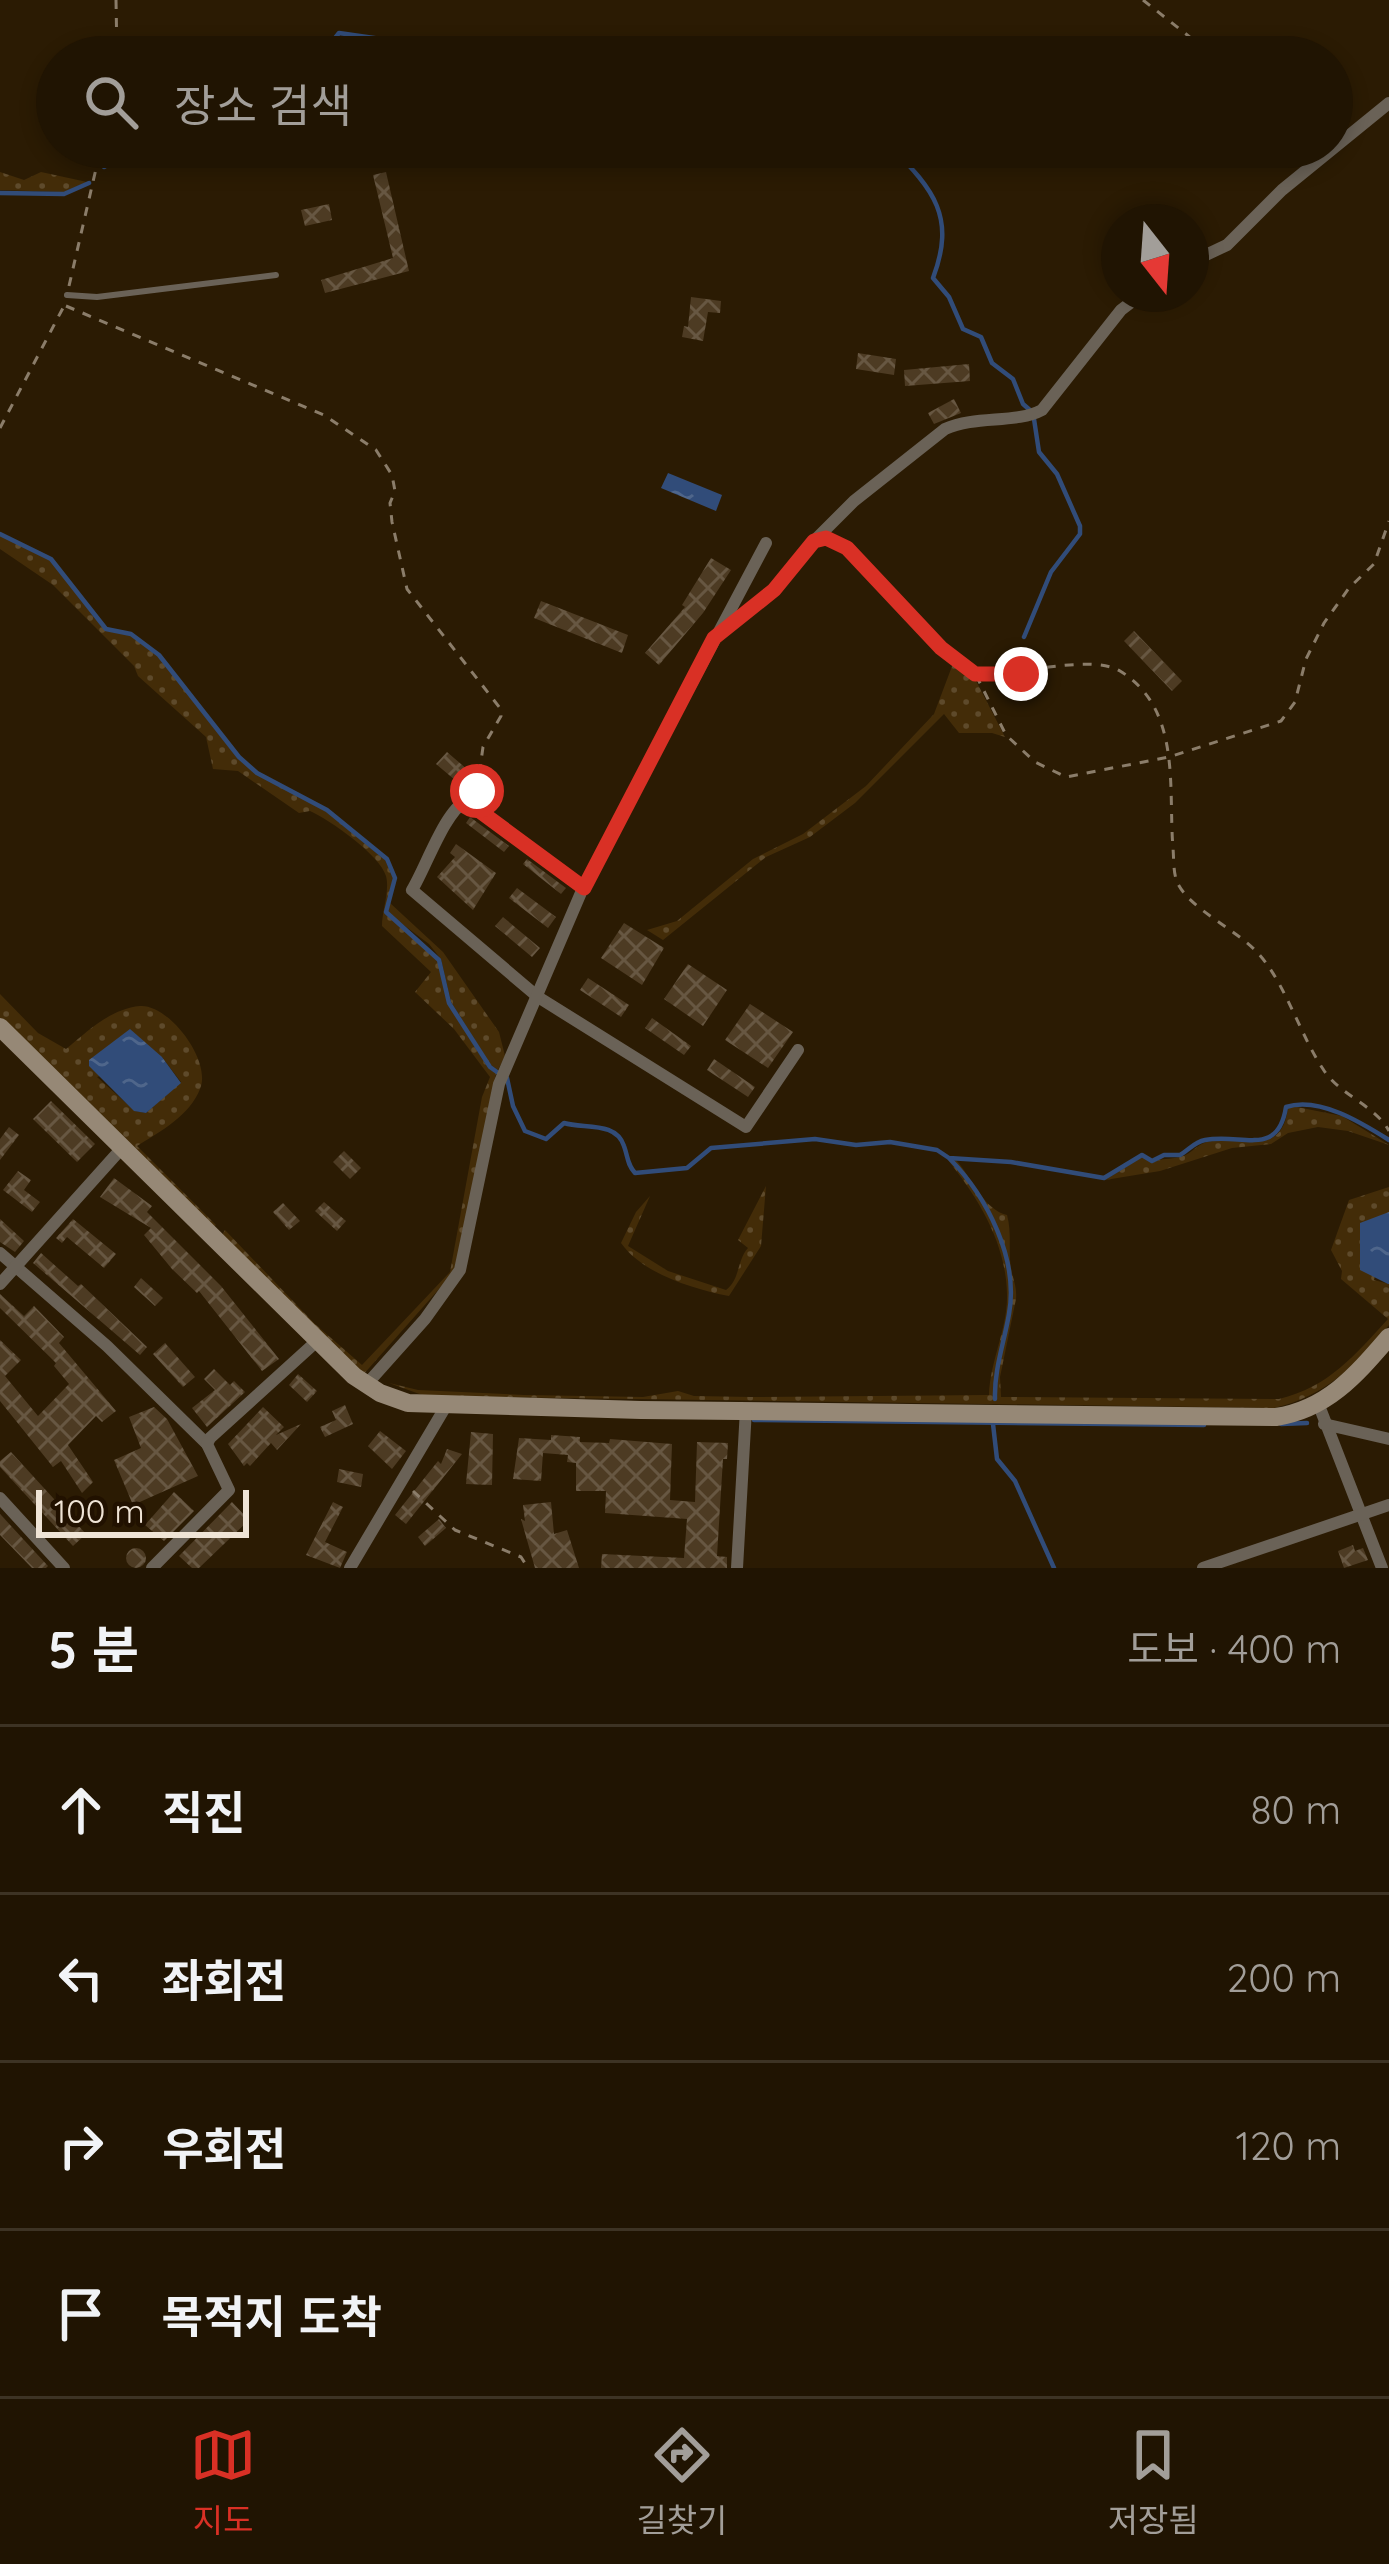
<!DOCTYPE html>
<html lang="ko">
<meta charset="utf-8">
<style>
:root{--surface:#201402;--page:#2d2111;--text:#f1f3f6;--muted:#a29e99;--line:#3d3324;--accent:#d93025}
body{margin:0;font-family:Quicksand,"Noto Sans KR",sans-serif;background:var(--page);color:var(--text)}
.compass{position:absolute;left:1101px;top:204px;width:108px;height:108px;border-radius:50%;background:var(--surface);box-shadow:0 6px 18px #0003;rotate:163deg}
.scale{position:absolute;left:36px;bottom:30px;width:213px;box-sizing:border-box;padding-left:12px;border:6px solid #efe4d6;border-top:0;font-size:33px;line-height:42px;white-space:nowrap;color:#efe4d6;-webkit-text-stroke:9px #211100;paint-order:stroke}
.stop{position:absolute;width:36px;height:36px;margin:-27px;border:9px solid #d93025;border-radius:50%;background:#fff}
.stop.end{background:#d93025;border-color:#fff;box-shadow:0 3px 12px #0008}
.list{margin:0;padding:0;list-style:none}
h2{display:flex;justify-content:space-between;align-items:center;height:156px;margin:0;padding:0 48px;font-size:51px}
h2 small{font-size:39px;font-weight:400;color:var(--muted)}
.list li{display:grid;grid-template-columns:78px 1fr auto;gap:36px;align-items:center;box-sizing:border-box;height:168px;padding:0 48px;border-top:3px solid var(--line)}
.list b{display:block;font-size:45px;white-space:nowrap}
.list em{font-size:39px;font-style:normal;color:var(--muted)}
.icon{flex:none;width:66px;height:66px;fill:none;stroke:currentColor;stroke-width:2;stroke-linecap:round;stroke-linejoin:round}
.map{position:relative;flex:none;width:1389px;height:1568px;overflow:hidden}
.search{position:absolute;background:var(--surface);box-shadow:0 6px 18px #0003;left:36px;right:36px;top:36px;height:132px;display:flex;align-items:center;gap:30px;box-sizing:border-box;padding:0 42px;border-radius:66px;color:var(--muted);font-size:45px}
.sheet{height:828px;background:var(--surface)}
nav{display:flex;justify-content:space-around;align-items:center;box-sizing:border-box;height:168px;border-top:3px solid var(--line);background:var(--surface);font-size:33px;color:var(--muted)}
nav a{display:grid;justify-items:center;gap:6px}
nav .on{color:var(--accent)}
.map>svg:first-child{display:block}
</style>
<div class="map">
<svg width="1389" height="1568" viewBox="0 0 1389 1568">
<defs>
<pattern id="grass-dots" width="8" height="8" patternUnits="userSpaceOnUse" patternTransform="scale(3)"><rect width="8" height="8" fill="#432c08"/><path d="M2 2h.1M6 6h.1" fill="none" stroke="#5e4a2b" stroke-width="1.8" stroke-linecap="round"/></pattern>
<pattern id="water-ripples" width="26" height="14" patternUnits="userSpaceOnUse" patternTransform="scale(3)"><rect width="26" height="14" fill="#314c79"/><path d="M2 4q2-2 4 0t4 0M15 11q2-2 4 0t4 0" fill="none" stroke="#4f668b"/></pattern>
<pattern id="building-cross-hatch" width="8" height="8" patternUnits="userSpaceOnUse" patternTransform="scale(3)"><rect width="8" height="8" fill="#4d3b23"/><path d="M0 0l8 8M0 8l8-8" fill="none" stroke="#675742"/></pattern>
</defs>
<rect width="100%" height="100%" fill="#2b1b03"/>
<g fill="url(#grass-dots)" fill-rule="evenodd">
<path d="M0,172L24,180L41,172L87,182L64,192L0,190Z"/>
<path d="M0,535L50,560L105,630L130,635L158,656L238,759L257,774L326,811L385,860L393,878L385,913L438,960L448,1004L488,1068L496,1073L454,1272L362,1376L221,1237L225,1230L315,1324L362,1365L450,1272L482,1097L490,1077L454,1029L415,992L431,972L382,926C382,911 390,890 386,876C380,855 330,820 310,811L299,813L238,771L213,769L206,737L138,676L134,666L53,585L0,549Z"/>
<path d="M954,661L973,675L1005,737L992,733H959L944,714L855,803L810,837L766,857L663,940L647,930L677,921L753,859L803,834L866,786L934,714Z"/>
<path d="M390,903L443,952L499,1032L505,1056L498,1070L491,1065L451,1002L441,959L429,944L393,917L388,912Z"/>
<path d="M0,994L38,1033L66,1049C88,1031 110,1009 140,1006C169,1004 212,1061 200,1089C190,1115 160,1132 137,1146L216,1225L212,1228L0,1019ZM162,1057L181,1082L146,1113L135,1111L97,1077Z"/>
<path d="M1292,1106L1342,1116L1389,1145L1348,1131L1318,1127L1288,1133L1271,1144L1232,1148L1160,1171L1105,1180L1142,1157L1152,1163C1163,1157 1169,1160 1180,1157C1193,1154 1197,1142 1213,1141C1247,1137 1282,1156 1288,1108Z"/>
<path d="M948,1160H956C972,1178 984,1210 1007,1215C1012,1233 1008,1251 1011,1268C1013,1280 1017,1286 1016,1299L1000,1377L1001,1397L1279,1399C1329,1387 1355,1355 1388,1319L1341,1279L1342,1271L1331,1250L1349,1200L1389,1187V1212L1374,1280L1389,1284V1325C1356,1365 1326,1396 1274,1408L425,1396L389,1383L418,1390L524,1395L643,1397L678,1391L694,1396L751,1397L989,1395C990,1361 1008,1328 1007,1294C1006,1242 978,1198 948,1160Z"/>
<path d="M766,1186L761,1246L729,1296C693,1289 643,1274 621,1243L636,1212L650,1196L628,1246L668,1271L726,1290C740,1280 737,1260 748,1248L738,1240Z"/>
</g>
<g fill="url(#water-ripples)">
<path d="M668,473L722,495L716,511L661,488Z"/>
<path d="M130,1029L162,1057L181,1083L146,1113L134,1111L89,1066V1060Z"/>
<path d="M1389,1212V1284H1388L1360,1270V1223Z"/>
</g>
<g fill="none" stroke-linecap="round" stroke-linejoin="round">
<g stroke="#314c79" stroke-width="4.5">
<path d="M320,57L339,33L395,41L503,39L535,44L622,46L680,43L717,57"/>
<path d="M891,147C934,190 956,217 933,278L949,297L963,329L981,337L992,363L1013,379L1023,404L1031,411"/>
<path d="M104,167L135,147"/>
<path d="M0,193L64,194L89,183"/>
<path d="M0,534L51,559L106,629L131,634L159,655L239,757L257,773L327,810L387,859L395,878L386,912L439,960L449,1003L490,1067L497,1072"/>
<path d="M1024,637L1051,572L1080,534V526L1057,474L1039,452L1034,419"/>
<path d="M507,1078L513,1106L525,1131L546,1139L564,1123C584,1129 616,1121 624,1146C628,1157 627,1164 635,1173L687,1168L711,1148L815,1139L856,1145L890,1142L937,1150L949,1158L1011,1162L1104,1178L1142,1155L1152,1161L1164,1155H1180C1189,1150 1194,1142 1205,1140C1242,1133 1278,1158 1286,1107C1319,1096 1362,1123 1389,1140"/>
<path d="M950,1159C987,1197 1019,1259 1009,1314C1004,1343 994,1370 995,1399"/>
<path d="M754,1420L1204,1425"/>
<path d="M993,1424L997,1459L1015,1481L1054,1568"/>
<path d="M1281,1424L1307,1423"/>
</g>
</g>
<g fill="url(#building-cross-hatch)">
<path d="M386,172L409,271L325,293L321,280L393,258L373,175Z"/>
<path d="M329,204L332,220L305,226L301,210Z"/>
<path d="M691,297L721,301L720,313L708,312L703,341L682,337L684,326L688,327Z"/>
<path d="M858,353L896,359L894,375L856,369Z"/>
<path d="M969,364L970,381L905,386L904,370Z"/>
<path d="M954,399L961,413L934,424L928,413Z"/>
<path d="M711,558L731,570L703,613L659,665L645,653L685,607L682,605Z"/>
<path d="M541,601L628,635L622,653L534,618Z"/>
<path d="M1134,631L1182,681L1172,691L1124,641Z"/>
<path d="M447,752L468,770L465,775L474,781L468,791L436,764Z"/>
<path d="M470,817L509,846L504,852L466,823Z"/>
<path d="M456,844L496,873L473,910L437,877L455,857L450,853Z"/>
<path d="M527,859L566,888L561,894L523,864Z"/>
<path d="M517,888L556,917L548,928L509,898Z"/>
<path d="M503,917L540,948L532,957L495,926Z"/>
<path d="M624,923L664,948L642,985L601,958Z"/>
<path d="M688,964L727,990L703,1026L664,999Z"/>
<path d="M588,978L629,1005L621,1017L580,990Z"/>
<path d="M750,1004L793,1032L768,1068L725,1040Z"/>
<path d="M652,1018L691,1046L684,1055L645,1028Z"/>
<path d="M714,1059L755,1087L748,1097L707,1070Z"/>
<path d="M51,1101L95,1144L77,1162L33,1119Z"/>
<path d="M9,1127L19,1135L0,1160V1139Z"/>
<path d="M344,1151L361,1168L350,1179L333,1162Z"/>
<path d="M18,1171L31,1180L24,1190L40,1202L32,1212L3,1190Z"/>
<path d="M114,1178L152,1206L147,1212L221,1286L279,1359L262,1371L199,1291L197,1293L172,1269L144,1235L151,1228L100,1197Z"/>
<path d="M324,1202L346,1221L337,1231L315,1211Z"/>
<path d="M283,1203L300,1221L289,1230L273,1212Z"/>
<path d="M0,1219L24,1241L15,1252L0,1242Z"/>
<path d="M73,1219L116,1254L104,1268L67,1237L62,1243L56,1238Z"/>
<path d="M41,1253L78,1286L81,1284L147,1347L140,1355L33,1263Z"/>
<path d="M141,1278L163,1298L155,1306L134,1287Z"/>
<path d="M0,1294L24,1316L34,1306L64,1337L59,1343L116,1411L102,1422L96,1416L68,1445L93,1482L82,1493L61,1461L53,1467L0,1401V1340L21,1360L5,1376L38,1416L69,1384L54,1366L56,1363L0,1308Z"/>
<path d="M165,1343L195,1377L183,1387L153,1354Z"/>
<path d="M214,1369L230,1385L234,1381L245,1392L207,1427L192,1408L215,1390L204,1379Z"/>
<path d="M298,1374L317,1391L307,1402L289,1385Z"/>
<path d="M345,1405L353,1424L325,1437L320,1427L336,1420L332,1411Z"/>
<path d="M154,1407L167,1419L198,1476L133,1505L114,1460L141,1448L129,1417Z"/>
<path d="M263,1407L284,1427L276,1435L301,1424L277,1450L271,1443L250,1466L247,1463L244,1466L228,1444Z"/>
<path d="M380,1431L406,1451L392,1469L368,1446Z"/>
<path d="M471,1432L493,1434L492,1485L466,1484Z"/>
<path d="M551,1435L580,1437V1442L609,1443L610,1439L672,1444L670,1500L695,1502L697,1442L728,1443L727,1459H723L717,1556L727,1557V1568H601L602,1554L684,1558L687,1519L605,1513L606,1491H576V1463L567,1462L568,1455L543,1453L541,1481L513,1479L519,1438L551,1440Z"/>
<path d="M447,1449L462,1454L406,1524L395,1515L438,1461L441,1464Z"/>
<path d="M11,1452L86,1534L73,1546L0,1467V1461Z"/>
<path d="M339,1469L363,1474L361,1487L337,1482Z"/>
<path d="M174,1492L194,1511L164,1541L145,1525Z"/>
<path d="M232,1502L249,1520L199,1568H192L179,1556Z"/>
<path d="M333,1502L343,1507L325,1542L347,1552L340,1568L306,1555Z"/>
<path d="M551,1502L554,1534L567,1530L579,1568H535L521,1519L525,1521L523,1505Z"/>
<path d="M0,1514L48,1566L46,1568H32L0,1535Z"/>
<path d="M439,1519L446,1528L425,1546L418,1537Z"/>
<path d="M1353,1545L1355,1551L1363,1548L1368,1560L1344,1568L1338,1551Z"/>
<circle cx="136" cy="1558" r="10"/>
</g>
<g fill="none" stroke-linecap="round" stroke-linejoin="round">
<g stroke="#8b7d6a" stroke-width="3" stroke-dasharray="9 9" stroke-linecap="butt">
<path d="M116,0L117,57"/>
<path d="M1143,0L1215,57"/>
<path d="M69,286L101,147"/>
<path d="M66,306L324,415L376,450L392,475L395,491L390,503L392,522L407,589L500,708L501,716L483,747L477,790"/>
<path d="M0,428L64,306"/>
<path d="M833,540L847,548L941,648L975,673L1006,735L1035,762L1066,777L1169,757L1281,721L1295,702L1306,659L1324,623L1349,588L1374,564L1389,521"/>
<path d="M975,673C1015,677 1090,653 1120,671C1182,709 1168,788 1173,848C1174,860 1173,874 1178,884C1191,909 1233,928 1255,950C1284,979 1299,1033 1323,1069C1339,1095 1375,1105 1389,1131"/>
<path d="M413,1491L455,1530L521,1557L528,1568"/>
</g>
<path stroke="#6a6257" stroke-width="6" d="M67,295L97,297L276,275"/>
<g stroke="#6a6257" stroke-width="12">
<path d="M1191,262L1227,245L1282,190L1389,103"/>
<path d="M722,632L774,590L814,541L854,501L945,429C976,415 1016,424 1042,410L1121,310L1142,294"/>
<path d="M583,888L466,801C445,811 426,867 412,890L538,997L746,1127L798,1050"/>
<path d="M0,1253L107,1346L207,1444"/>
<path d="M0,1284L122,1148"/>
<path d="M366,1385L425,1319L460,1270L499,1084L583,888L766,543"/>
<path d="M1318,1403L1382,1568"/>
<path d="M1324,1424L1389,1439"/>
<path d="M0,1498L64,1568"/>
<path d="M152,1568L229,1490L207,1444L210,1438L317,1341"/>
<path d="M350,1568L446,1406"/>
<path d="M737,1568L746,1409"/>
<path d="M1203,1568L1389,1505"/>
</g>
<path stroke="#968876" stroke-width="18" d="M0,1027L354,1376L380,1393L408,1403L641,1410L1276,1417C1328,1409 1357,1374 1389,1337"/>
</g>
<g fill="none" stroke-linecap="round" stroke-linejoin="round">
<path stroke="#d93025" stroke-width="15" d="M477,791L466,801L584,888L714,638L774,590L814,541L826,538L847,548L941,648L975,674H1021"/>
</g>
</svg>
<svg class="compass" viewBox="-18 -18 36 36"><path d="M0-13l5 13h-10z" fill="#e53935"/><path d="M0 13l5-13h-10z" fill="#a29e99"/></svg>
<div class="scale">100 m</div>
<div class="stop" style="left:477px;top:791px"></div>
<div class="stop end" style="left:1021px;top:674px"></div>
<div class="search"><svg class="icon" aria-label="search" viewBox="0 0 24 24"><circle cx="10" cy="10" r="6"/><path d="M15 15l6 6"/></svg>장소 검색</div>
</div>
<section class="sheet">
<h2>5 분<small>도보 · 400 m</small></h2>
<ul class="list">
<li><svg class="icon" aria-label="ahead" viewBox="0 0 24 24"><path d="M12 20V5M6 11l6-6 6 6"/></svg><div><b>직진</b></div><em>80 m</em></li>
<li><svg class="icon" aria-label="left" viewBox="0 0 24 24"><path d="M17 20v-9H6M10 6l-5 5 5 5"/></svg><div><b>좌회전</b></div><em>200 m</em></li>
<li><svg class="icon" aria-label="right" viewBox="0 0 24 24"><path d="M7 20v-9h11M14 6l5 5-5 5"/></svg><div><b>우회전</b></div><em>120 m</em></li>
<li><svg class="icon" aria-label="arrive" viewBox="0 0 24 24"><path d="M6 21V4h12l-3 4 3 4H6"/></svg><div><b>목적지 도착</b></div></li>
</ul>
</section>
<nav>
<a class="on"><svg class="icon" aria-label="map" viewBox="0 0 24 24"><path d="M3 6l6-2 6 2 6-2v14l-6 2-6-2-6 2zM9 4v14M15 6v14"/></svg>지도</a>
<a><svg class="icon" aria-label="directions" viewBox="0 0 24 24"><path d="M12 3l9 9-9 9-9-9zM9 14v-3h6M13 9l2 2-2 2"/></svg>길찾기</a>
<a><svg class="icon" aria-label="saved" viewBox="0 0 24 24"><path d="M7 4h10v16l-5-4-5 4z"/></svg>저장됨</a>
</nav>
